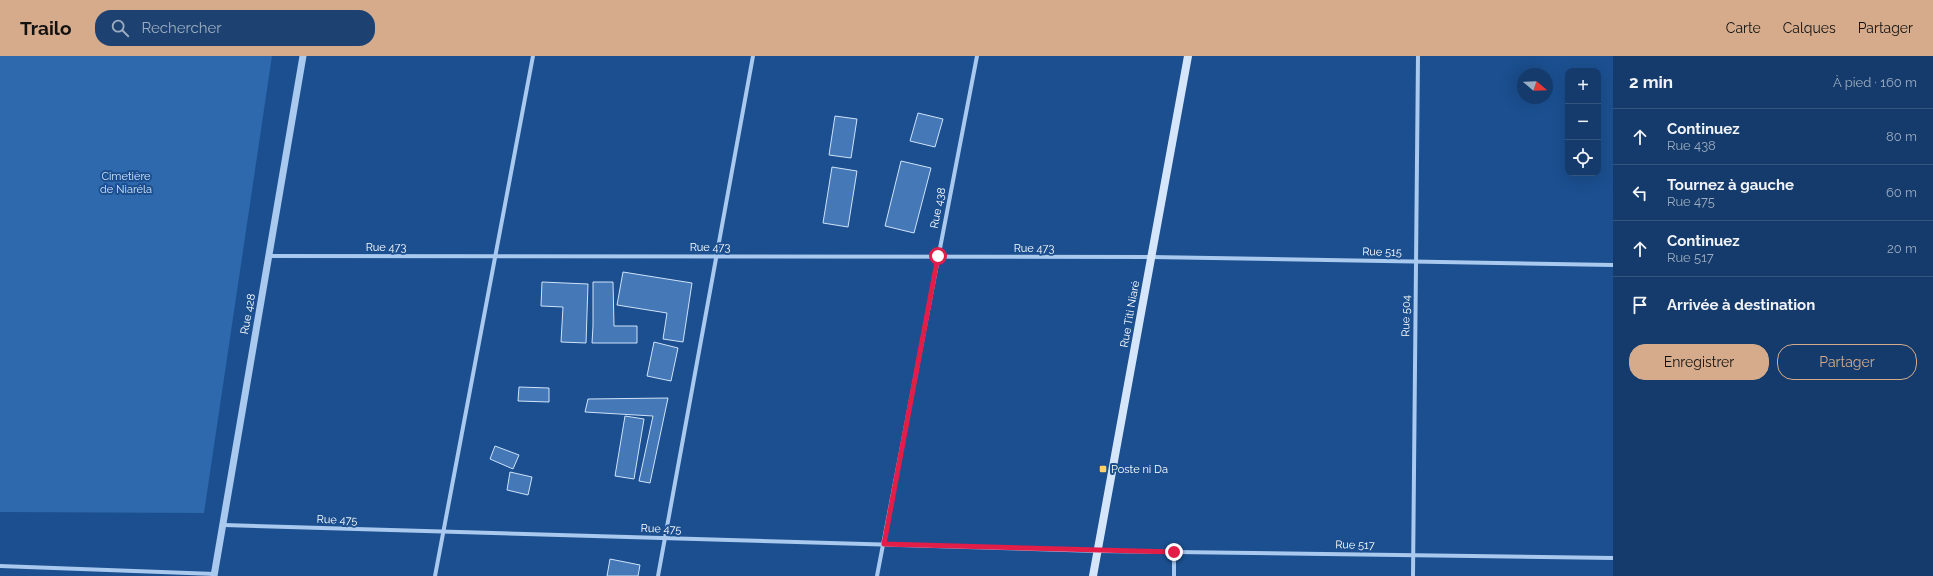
<!DOCTYPE html>
<html lang="fr">
<meta charset="utf-8">
<style>
:root{--surface:#143b6b;--page:#1d4271;--text:#f1f3f6;--muted:#9dadc1;--line:#33557e;--accent:#d6ab8b}
body{margin:0;font-family:Raleway,sans-serif;background:var(--page);color:var(--text)}
.controls{position:absolute;right:12px;top:12px;display:grid;overflow:hidden;border-radius:8px;box-shadow:0 4px 16px #0002}
.controls button{width:36px;height:36px;display:grid;place-items:center;padding:0;border:0;border-bottom:1px solid var(--line);background:var(--surface);color:var(--text);font:20px sans-serif}
.compass{position:absolute;left:1517px;top:12px;width:36px;height:36px;border-radius:50%;background:var(--surface);box-shadow:0 4px 16px #0002;rotate:109deg}
.stop{position:absolute;width:12px;height:12px;margin:-9px;border:3px solid #e11d48;border-radius:50%;background:#fff}
.stop.end{background:#e11d48;border-color:#fff;box-shadow:0 1px 4px #0008}
.list{margin:0;padding:0;list-style:none}
h2{display:flex;justify-content:space-between;align-items:center;height:52px;margin:0;padding:0 16px;font-size:17px}
h2 small{font-size:13px;font-weight:400;color:var(--muted)}
.list li{display:grid;grid-template-columns:26px 1fr auto;gap:12px;align-items:center;box-sizing:border-box;height:56px;padding:0 16px;border-top:1px solid var(--line)}
.list b{display:block;font-size:15px;white-space:nowrap}
.list p{margin:0;font-size:13px;white-space:nowrap;color:var(--muted)}
.list em{font-size:13px;font-style:normal;color:var(--muted)}
.actions{display:flex;gap:8px;padding:12px 16px}
.actions a{flex:1;padding:9px 0;border:1px solid var(--accent);border-radius:16px;text-align:center;font-size:14px;color:var(--accent)}
.actions .main{background:var(--accent);color:#111}
.icon{flex:none;width:22px;height:22px;fill:none;stroke:currentColor;stroke-width:2;stroke-linecap:round;stroke-linejoin:round}
.map{position:relative;flex:none;width:1613px;height:520px;overflow:hidden}
header{display:flex;align-items:center;gap:24px;box-sizing:border-box;height:56px;padding:0 20px;background:var(--accent);color:#111}
header strong{font-size:19px}
nav{display:flex;gap:22px;margin-inline-start:auto;font-size:14px}
.search{width:280px;height:36px;background:var(--page);display:flex;align-items:center;gap:10px;box-sizing:border-box;padding:0 14px;border-radius:16px;color:var(--muted);font-size:15px}
main{display:flex}
aside{flex:1;background:var(--surface)}
.map>svg:first-child{display:block}
</style>
<header>
<strong>Trailo</strong>
<div class="search"><svg class="icon" aria-label="search" viewBox="0 0 24 24"><circle cx="10" cy="10" r="6"/><path d="M15 15l6 6"/></svg>Rechercher</div>
<nav><a>Carte</a><a>Calques</a><a>Partager</a></nav>
</header>
<main>
<div class="map">
<svg width="1613" height="520" viewBox="0 0 1613 520">
<rect width="100%" height="100%" fill="#1b4f8f"/>
<path fill="#2e69ad" d="M0,0H272L204,457L0,456Z"/>
<g fill="#4478b7" stroke="#cfe3fa">
<path d="M918,57L943,63L935,91L910,85Z"/>
<path d="M835,60L857,63L851,102L829,99Z"/>
<path d="M901,105L931,112L914,177L885,170Z"/>
<path d="M832,111L857,115L848,171L823,167Z"/>
<path d="M623,216L692,227L683,286L663,283L667,257L617,249Z"/>
<path d="M542,226L588,228L586,287L561,286L563,251L541,250Z"/>
<path d="M593,226H613L614,270H637V287H592L593,270Z"/>
<path d="M654,286L678,292L671,325L647,320Z"/>
<path d="M519,331L549,332V346L518,345Z"/>
<path d="M668,342L650,427L639,425L653,360L585,356L588,343Z"/>
<path d="M625,360L644,363L634,423L615,420Z"/>
<path d="M495,390L519,399L513,413L490,403Z"/>
<path d="M510,416L532,421L528,439L507,434Z"/>
<path d="M610,503L640,509L638,520H607Z"/>
</g>
<g fill="none" stroke-linecap="round" stroke-linejoin="round">
<g stroke="#a9c9ee" stroke-width="4">
<path d="M269,200L1151,201L1613,209"/>
<path d="M224,469L1098,495L1613,502"/>
<path d="M0,510L215,518"/>
<path d="M435,520L533,0"/>
<path d="M658,520L753,0"/>
<path d="M877,520L977,0"/>
<path d="M1174,520V496"/>
<path d="M1413,520L1418,0"/>
</g>
<path stroke="#a9c9ee" stroke-width="7" d="M214,520L303,0"/>
<path stroke="#d6e6fa" stroke-width="8" d="M1093,520L1188,0"/>
</g>
<g fill="none" stroke-linecap="round" stroke-linejoin="round">
<path stroke="#e11d48" stroke-width="5" d="M938,200L884,488L1174,496"/>
</g>
<rect fill="#ffd166" stroke="#1b4f8f" stroke-width="1.5" x="1099" y="409" width="8" height="8" rx="2"/>
<g text-anchor="middle" dominant-baseline="central" stroke-width="4" stroke-linejoin="round" paint-order="stroke">
<g font-size="11" fill="#cfe3fa" stroke="#1b4f8f">
<text x="126" y="120">Cimetière<tspan x="126" dy="13">de Niaréla</tspan></text>
</g>
<g font-size="11" fill="#fff" stroke="#1b4f8f">
<text transform="translate(938 152) rotate(-79)">Rue 438</text>
<text x="386" y="191">Rue 473</text>
<text x="710" y="191">Rue 473</text>
<text x="1034" y="192">Rue 473</text>
<text transform="translate(1382 196) rotate(1)">Rue 515</text>
<text transform="translate(248 258) rotate(-80)">Rue 428</text>
<text transform="translate(1130 258) rotate(-80)">Rue Titi Niaré</text>
<text transform="translate(1406 260) rotate(-89)">Rue 504</text>
<text transform="translate(337 464) rotate(2)">Rue 475</text>
<text transform="translate(661 473) rotate(2)">Rue 475</text>
<text transform="translate(1355 489) rotate(1)">Rue 517</text>
</g>
<g font-size="11" fill="#fff" stroke="#1b4f8f" text-anchor="start">
<text x="1111" y="413">Poste ni Da</text>
</g>
</g>
</svg>
<div class="controls">
<button>+</button>
<button>−</button>
<button><svg class="icon" aria-label="locate" viewBox="0 0 24 24"><circle cx="12" cy="12" r="6"/><path d="M12 2v4M12 18v4M2 12h4M18 12h4"/></svg></button>
</div>
<svg class="compass" viewBox="-18 -18 36 36"><path d="M0-13l5 13h-10z" fill="#e53935"/><path d="M0 13l5-13h-10z" fill="#9dadc1"/></svg>
<div class="stop" style="left:938px;top:200px"></div>
<div class="stop end" style="left:1174px;top:496px"></div>
</div>
<aside>
<h2>2 min<small>À pied · 160 m</small></h2>
<ul class="list">
<li><svg class="icon" aria-label="ahead" viewBox="0 0 24 24"><path d="M12 20V5M6 11l6-6 6 6"/></svg><div><b>Continuez</b><p>Rue 438</p></div><em>80 m</em></li>
<li><svg class="icon" aria-label="left" viewBox="0 0 24 24"><path d="M17 20v-9H6M10 6l-5 5 5 5"/></svg><div><b>Tournez à gauche</b><p>Rue 475</p></div><em>60 m</em></li>
<li><svg class="icon" aria-label="ahead" viewBox="0 0 24 24"><path d="M12 20V5M6 11l6-6 6 6"/></svg><div><b>Continuez</b><p>Rue 517</p></div><em>20 m</em></li>
<li><svg class="icon" aria-label="arrive" viewBox="0 0 24 24"><path d="M6 21V4h12l-3 4 3 4H6"/></svg><div><b>Arrivée à destination</b></div></li>
</ul>
<div class="actions"><a class="main">Enregistrer</a><a>Partager</a></div>
</aside>
</main>
